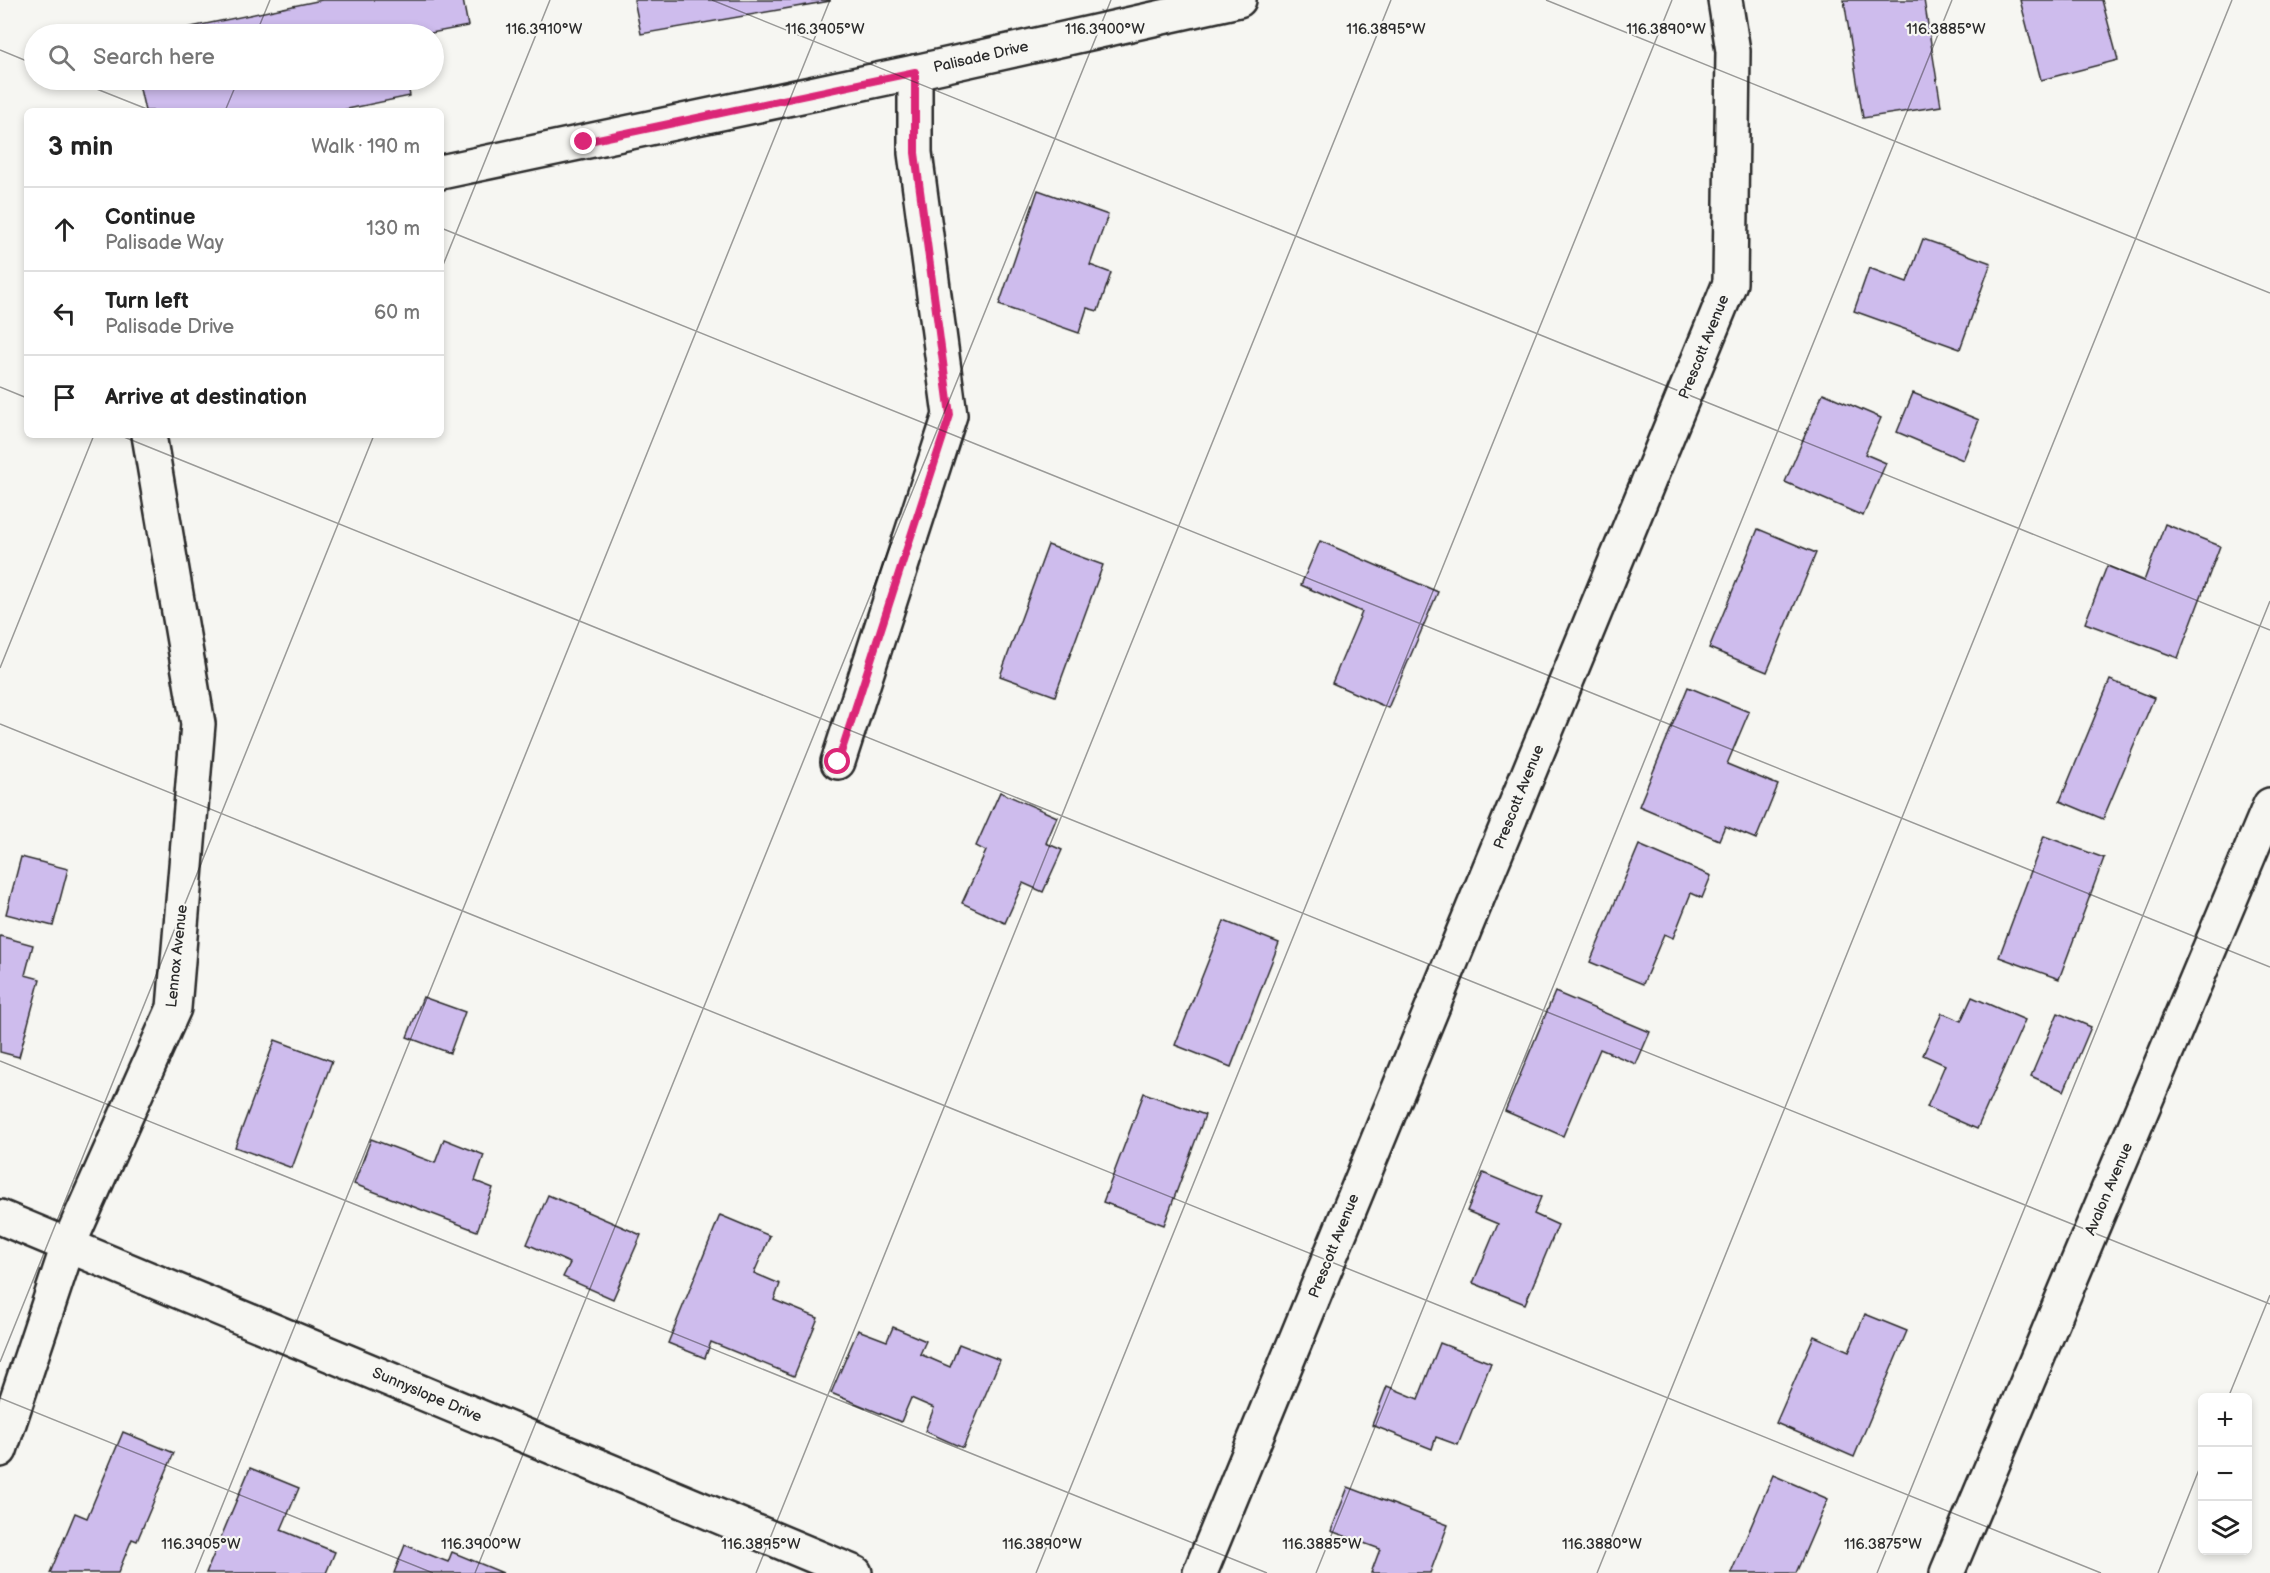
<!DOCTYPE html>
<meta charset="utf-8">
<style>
:root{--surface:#fff;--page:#f2f2f2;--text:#222;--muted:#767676;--line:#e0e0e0}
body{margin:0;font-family:"Balsamiq Sans",sans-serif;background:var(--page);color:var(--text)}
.controls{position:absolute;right:18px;bottom:18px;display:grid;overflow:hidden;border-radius:9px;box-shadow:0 3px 9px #0003}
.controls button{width:54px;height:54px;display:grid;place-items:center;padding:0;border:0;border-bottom:2px solid var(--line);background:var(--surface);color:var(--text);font:30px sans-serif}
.stop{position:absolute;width:18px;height:18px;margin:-14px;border:4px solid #db2777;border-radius:50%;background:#fff}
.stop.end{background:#db2777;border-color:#fff;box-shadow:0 2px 6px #0008}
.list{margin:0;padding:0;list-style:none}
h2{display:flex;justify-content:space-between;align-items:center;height:78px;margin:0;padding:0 24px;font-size:26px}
h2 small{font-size:20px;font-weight:400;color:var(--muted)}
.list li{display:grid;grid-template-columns:39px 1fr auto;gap:18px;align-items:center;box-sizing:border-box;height:84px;padding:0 24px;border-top:2px solid var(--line)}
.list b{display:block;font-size:22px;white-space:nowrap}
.list p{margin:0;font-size:20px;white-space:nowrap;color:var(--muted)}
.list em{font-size:20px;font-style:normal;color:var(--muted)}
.icon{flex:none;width:33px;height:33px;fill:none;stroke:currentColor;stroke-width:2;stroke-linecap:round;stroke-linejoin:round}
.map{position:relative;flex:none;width:2270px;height:1573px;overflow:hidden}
.search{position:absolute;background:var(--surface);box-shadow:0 3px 9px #0003;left:24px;top:24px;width:420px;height:66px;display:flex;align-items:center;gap:15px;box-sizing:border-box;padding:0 21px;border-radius:33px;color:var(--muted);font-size:22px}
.panel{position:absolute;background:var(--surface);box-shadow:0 3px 9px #0003;left:24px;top:108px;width:420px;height:330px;border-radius:9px}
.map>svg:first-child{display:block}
</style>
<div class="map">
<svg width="2270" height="1573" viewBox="0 0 2270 1573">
<rect width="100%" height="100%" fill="#f6f6f2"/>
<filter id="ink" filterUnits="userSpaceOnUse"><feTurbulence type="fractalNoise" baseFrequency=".0167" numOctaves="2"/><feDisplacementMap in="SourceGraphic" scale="12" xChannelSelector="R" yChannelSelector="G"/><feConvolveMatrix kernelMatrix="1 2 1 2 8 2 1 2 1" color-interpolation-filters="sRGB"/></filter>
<g filter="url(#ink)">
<g fill="#cebced" stroke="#2b2b2b" stroke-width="1.5">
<path d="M322,0H463L468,26L426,34H157Z"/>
<path d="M634,0H830V1L641,34Z"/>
<path d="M1844,0H1924L1941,106L1863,118Z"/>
<path d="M2020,0H2102L2118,60L2041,80Z"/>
<path d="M138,80H407L410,96L338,111H145Z"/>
<path d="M1038,190L1108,215L1090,265L1111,273L1098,311L1087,308L1079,333L999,305Z"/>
<path d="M1923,239L1991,263L1960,349L1854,311L1869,268L1907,282Z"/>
<path d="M1823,393L1881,418L1865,454L1886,463L1863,516L1785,482Z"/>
<path d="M1913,393L1979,420L1963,460L1897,432Z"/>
<path d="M2165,524L2220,546L2178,658L2085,623L2107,566L2144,581Z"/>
<path d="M1758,529L1816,553L1767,672L1709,648Z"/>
<path d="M1320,541L1438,592L1388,708L1332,683L1362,612L1301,585Z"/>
<path d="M1048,545L1103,565L1055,696L1000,676Z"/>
<path d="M2110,680L2154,698L2103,819L2060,801Z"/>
<path d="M1688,687L1749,712L1727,764L1778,785L1756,839L1725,826L1719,840L1639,806Z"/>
<path d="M1000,792L1057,817L1046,843L1062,850L1043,892L1023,883L1005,923L962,903L986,851L976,846Z"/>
<path d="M2044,836L2104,858L2059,979L1999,957Z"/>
<path d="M1639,845L1711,876L1702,898L1691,893L1673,938L1664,934L1643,984L1590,962Z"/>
<path d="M21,857L68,869L53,926L6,914Z"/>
<path d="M1224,921L1279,943L1231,1067L1175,1045Z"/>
<path d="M0,936L33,945L25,975L40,979L19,1057L0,1052Z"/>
<path d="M1555,992L1650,1032L1636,1064L1600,1049L1563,1136L1505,1111Z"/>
<path d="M423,997L465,1012L450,1053L407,1037Z"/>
<path d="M1972,997L2025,1020L1977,1129L1927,1107L1945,1065L1923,1055L1942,1013L1961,1021Z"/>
<path d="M2058,1013L2091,1027L2064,1091L2031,1076Z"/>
<path d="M275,1040L332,1061L292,1168L235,1147Z"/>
<path d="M1144,1093L1205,1115L1164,1225L1103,1202Z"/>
<path d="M371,1139L435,1163L444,1139L484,1155L475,1181L493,1188L477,1231L354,1184Z"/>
<path d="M1483,1173L1541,1197L1534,1214L1558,1225L1525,1304L1473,1283L1498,1224L1467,1211Z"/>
<path d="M548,1195L641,1235L613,1299L563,1277L570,1263L527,1244Z"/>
<path d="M720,1215L770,1236L754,1273L780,1284L774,1300L818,1318L794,1376L711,1342L705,1358L668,1343Z"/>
<path d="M1865,1314L1907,1331L1854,1457L1776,1423L1814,1336L1849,1351Z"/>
<path d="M893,1327L926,1341L920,1354L950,1367L959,1344L1000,1360L963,1448L925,1431L934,1408L911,1398L901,1422L831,1393L858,1330L887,1341Z"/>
<path d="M1440,1343L1491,1363L1458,1445L1436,1437L1432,1449L1372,1425L1387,1386L1418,1399Z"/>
<path d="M123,1432L174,1453L137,1541L132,1539L118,1573H50L75,1513L87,1518Z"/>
<path d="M250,1468L299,1488L281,1530L335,1552L326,1573H206Z"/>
<path d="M1773,1475L1828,1499L1796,1573H1731Z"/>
<path d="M1348,1487L1448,1525L1430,1573H1371L1380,1549L1331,1531Z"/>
<path d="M405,1545L448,1562L452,1552L503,1573H394Z"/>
</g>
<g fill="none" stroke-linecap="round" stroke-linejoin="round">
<defs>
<g id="street">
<path d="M441,172L915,72L1239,0"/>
<path d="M838,762L950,415L915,153V72"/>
<path d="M0,1450L68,1246L174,1008L198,724L149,435"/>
<path d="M1200,1573L1730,283L1733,51L1725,0"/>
</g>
<g id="secondary">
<path d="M0,1217L855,1573"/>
<path d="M1947,1573L2270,805"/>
</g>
</defs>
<use href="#street" stroke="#2b2b2b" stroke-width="38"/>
<use href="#secondary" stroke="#2b2b2b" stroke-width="38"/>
<use href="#street" stroke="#f6f6f2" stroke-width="33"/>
<use href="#secondary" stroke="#f6f6f2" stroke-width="33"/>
</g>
</g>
<g fill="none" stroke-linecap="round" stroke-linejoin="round" filter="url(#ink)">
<path stroke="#db2777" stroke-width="8" d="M584,142L915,72V153L950,415L838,762"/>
</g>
<path fill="none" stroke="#2b2b2b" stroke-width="1.5" stroke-opacity="0.45" d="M712,0L2270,630M1546,0L2270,293M256,34L270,0M0,50L34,64M74,80L152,111M225,111L238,80M441,228L2270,967M441,270L550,0M0,387L27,398M119,435L2270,1304M0,668L94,435M0,724L2101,1573M0,1061L1267,1573M0,1362L374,435M0,1398L433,1573M2228,1398L2270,1295M195,1573L830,0M475,1573L1111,0M756,1573L1391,0M1036,1573L1672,0M1316,1573L1952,0M1597,1573L2232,0M1877,1573L2270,601M2158,1573L2202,1462"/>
<g text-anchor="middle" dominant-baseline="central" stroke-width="4.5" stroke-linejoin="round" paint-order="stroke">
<g font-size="15" fill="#2b2b2b" stroke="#f6f6f2">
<text transform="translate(981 57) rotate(-13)">Palisade Drive</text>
<text transform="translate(1704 347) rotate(-68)">Prescott Avenue</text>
<text transform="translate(1519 797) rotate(-68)">Prescott Avenue</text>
<text transform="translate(177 956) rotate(-84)">Lennox Avenue</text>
<text transform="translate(2109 1189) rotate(-67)">Avalon Avenue</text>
<text transform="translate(1334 1246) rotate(-68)">Prescott Avenue</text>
<text transform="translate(427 1395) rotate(23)">Sunnyslope Drive</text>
</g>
</g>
<g font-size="15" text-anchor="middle" fill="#2b2b2b" stroke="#f6f6f2" stroke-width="4.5" stroke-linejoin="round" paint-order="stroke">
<text x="544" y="34">116.3910°W</text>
<text x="825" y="34">116.3905°W</text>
<text x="1105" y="34">116.3900°W</text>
<text x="1386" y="34">116.3895°W</text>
<text x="1666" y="34">116.3890°W</text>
<text x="1946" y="34">116.3885°W</text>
<text x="201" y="1549">116.3905°W</text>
<text x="481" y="1549">116.3900°W</text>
<text x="761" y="1549">116.3895°W</text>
<text x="1042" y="1549">116.3890°W</text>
<text x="1322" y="1549">116.3885°W</text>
<text x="1602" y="1549">116.3880°W</text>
<text x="1883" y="1549">116.3875°W</text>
</g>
</svg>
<div class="controls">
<button>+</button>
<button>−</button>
<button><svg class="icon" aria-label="layers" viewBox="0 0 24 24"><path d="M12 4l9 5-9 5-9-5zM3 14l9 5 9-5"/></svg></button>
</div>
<div class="stop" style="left:838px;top:762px"></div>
<div class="stop end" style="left:584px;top:142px"></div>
<div class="search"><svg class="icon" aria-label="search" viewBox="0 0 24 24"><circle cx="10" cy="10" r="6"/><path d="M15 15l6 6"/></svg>Search here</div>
<section class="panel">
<h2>3 min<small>Walk · 190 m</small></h2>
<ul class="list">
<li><svg class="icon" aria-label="ahead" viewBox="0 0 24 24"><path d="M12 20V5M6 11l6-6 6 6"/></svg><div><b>Continue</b><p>Palisade Way</p></div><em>130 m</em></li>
<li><svg class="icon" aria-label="left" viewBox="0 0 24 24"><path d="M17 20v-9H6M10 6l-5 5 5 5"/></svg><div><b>Turn left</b><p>Palisade Drive</p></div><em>60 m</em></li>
<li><svg class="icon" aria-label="arrive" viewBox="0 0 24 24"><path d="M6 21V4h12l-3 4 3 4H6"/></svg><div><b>Arrive at destination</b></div></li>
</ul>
</section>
</div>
